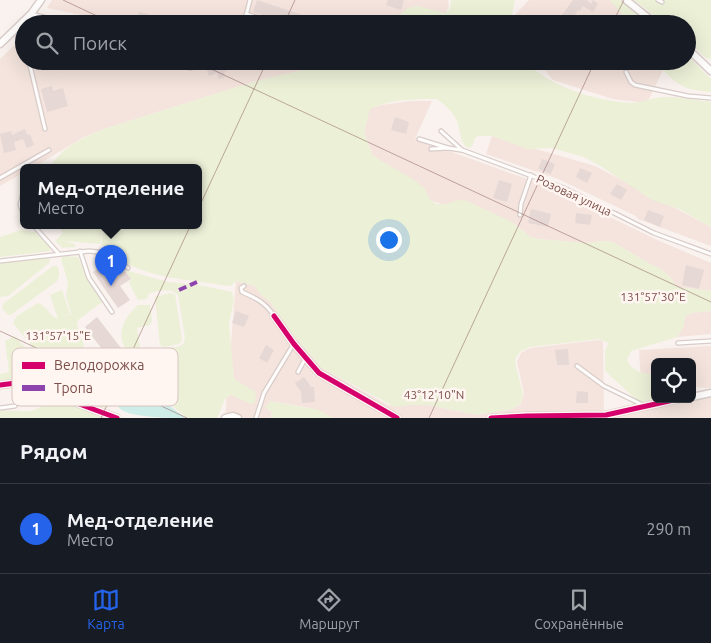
<!DOCTYPE html>
<html lang="ru">
<meta charset="utf-8">
<style>
:root{--surface:#171b24;--page:#242831;--text:#f1f3f6;--muted:#9ea1a6;--line:#363941;--accent:#2563eb}
body{margin:0;font-family:Ubuntu,sans-serif;background:var(--page);color:var(--text)}
.controls{position:absolute;right:15px;bottom:15px;display:grid;overflow:hidden;border-radius:8px;box-shadow:0 5px 20px #0002}
.controls button{width:45px;height:45px;display:grid;place-items:center;padding:0;border:0;border-bottom:1px solid var(--line);background:var(--surface);color:var(--text);font:25px sans-serif}
.you{position:absolute;left:388px;top:239px;width:18px;height:18px;margin:-12px;border:4px solid #fff;border-radius:50%;background:#1a73e8;box-shadow:0 0 0 8px #1a73e833}
.badge{display:grid;place-items:center;width:32px;height:32px;border-radius:50%;background:var(--accent);color:#fff;font-size:16px;font-weight:700}
.pin{position:absolute;translate:-50% -41px;filter:drop-shadow(0 1px 2px #0008)}
.pin::after{content:'';position:absolute;top:26px;width:18px;height:15px;background:inherit;clip-path:polygon(0 0,100% 0,50% 100%)}
.popup{position:absolute;left:20px;top:164px;width:182px;height:65px;box-sizing:border-box;display:grid;place-content:center;border-radius:8px;background:var(--surface);filter:drop-shadow(0 1px 4px #0005);font-size:16px;white-space:nowrap;color:var(--muted)}
.popup b{font-size:19px;color:var(--text)}
.popup::after{content:'';position:absolute;left:50%;top:100%;margin-left:-10px;border:10px solid transparent;border-top-color:var(--surface)}
.list{margin:0;padding:0;list-style:none}
h2{display:flex;justify-content:space-between;align-items:center;height:65px;margin:0;padding:0 20px;font-size:21px}
h2 small{font-size:16px;font-weight:400;color:var(--muted)}
.list li{display:grid;grid-template-columns:32px 1fr auto;gap:15px;align-items:center;box-sizing:border-box;height:90px;padding:0 20px;border-top:1px solid var(--line)}
.list b{display:block;font-size:19px;white-space:nowrap}
.list p{margin:0;font-size:16px;white-space:nowrap;color:var(--muted)}
.list em{font-size:16px;font-style:normal;color:var(--muted)}
.icon{flex:none;width:28px;height:28px;fill:none;stroke:currentColor;stroke-width:2;stroke-linecap:round;stroke-linejoin:round}
.map{position:relative;flex:none;width:711px;height:418px;overflow:hidden}
.search{position:absolute;background:var(--surface);box-shadow:0 5px 20px #0002;left:15px;right:15px;top:15px;height:55px;display:flex;align-items:center;gap:12px;box-sizing:border-box;padding:0 18px;border-radius:28px;color:var(--muted);font-size:19px}
.sheet{height:155px;background:var(--surface)}
nav{display:flex;justify-content:space-around;align-items:center;box-sizing:border-box;height:70px;border-top:1px solid var(--line);background:var(--surface);font-size:14px;color:var(--muted)}
nav a{display:grid;justify-items:center;gap:2px}
nav .on{color:var(--accent)}
.map>svg:first-child{display:block}
</style>
<div class="map">
<svg width="711" height="418" viewBox="0 0 711 418">
<rect width="100%" height="100%" fill="#f9f2ee"/>
<g fill="#f4e4dd">
<path d="M52,0H448L449,6L441,24H124L47,8Z"/>
<path d="M529,0H612L632,24H512L514,16Z"/>
<path d="M24,36V61H324L321,66L256,81L107,128L84,137L34,167H23V173L0,186V59Z"/>
<path d="M537,61H664L666,64L647,103L613,99L553,80Z"/>
<path d="M411,101H432L415,139L544,185L655,239L711,263V291L677,287L671,278L661,269L650,264L613,242L604,241L586,243L539,239L530,237L515,224L431,201L372,154L364,132L369,109L381,105Z"/>
<path d="M492,136L595,166L711,227V246L638,219L636,216L558,179L486,154Z"/>
<path d="M236,281L255,286L271,303L298,341L322,368L388,405H428L478,415L512,409L521,404L524,393L517,362L521,353L530,348L599,340L603,341L604,418H333L310,408L270,401L267,409L272,412L271,418H225Z"/>
<path d="M711,311V334L677,337L683,328L685,317L691,313Z"/>
<path d="M711,346V388L692,387V362H655V385L641,384L639,350Z"/>
<path d="M711,396V418H609Z"/>
</g>
<g fill="#ecf0d7">
<path d="M451,0H515L510,24H370L375,17L395,19L408,8L418,6L445,13C450,11 451,5 451,0Z"/>
<path d="M610,0H620L648,24H630Z"/>
<path d="M634,0H711V59L706,58L687,41V24H665Z"/>
<path d="M687,55L711,79V92C677,89 677,83 654,61H687Z"/>
<path d="M325,61H525C550,87 595,101 631,103C642,103 653,97 665,97C680,97 696,100 711,102V227L679,209L652,200L602,167L584,157L552,148L528,149L492,136H478L475,138L472,147L468,148C459,142 461,129 456,119C452,111 445,105 437,99C414,99 391,99 370,109L364,132L372,154L378,159L413,179L425,189L431,201L437,204H445L459,200L467,201L512,222L530,237L539,239L586,243L604,241L613,242L650,264L661,269L671,278L677,287L711,291V311L691,313L685,317L683,328L677,337L631,351L627,360C632,371 643,375 655,374V399L643,402L638,401L605,371V350L609,343L599,339L530,347L521,351L516,357L515,363L523,394L521,403L512,409L478,415L428,405H412L395,407L322,368L298,341L271,303L259,293L255,286L236,281L232,285L228,286C184,278 136,280 103,245L101,244L103,228L69,226L68,228L69,227L102,229L100,244L65,241L74,244L76,247L63,248L55,241L63,233L58,225H198V167H50C62,147 86,136 107,128L256,81L321,66Z"/>
<path d="M21,230L35,232L50,248V251L0,257V237Z"/>
<path d="M64,256L78,257L87,279L102,302L78,320L77,323L84,347L70,355L63,368L33,347L13,323L17,316L38,303C47,306 49,316 58,319L50,295L62,290L70,314L61,317L70,315L71,313L66,296L68,282L61,259Z"/>
<path d="M47,257L50,260L49,263L8,296L0,297V263Z"/>
<path d="M53,266H57C59,271 61,275 57,281L12,314L8,315L2,308L3,304Z"/>
<path d="M128,271L168,282L199,285L232,292L234,300L229,323L234,379L256,392L255,403L251,404L231,395L225,399L217,418H187L152,389L154,385H160L166,375L159,370L166,375L163,380L150,373L153,367L149,369H140L120,385L111,379L115,369L127,359C127,352 125,349 123,343C118,328 127,315 138,305H150L152,321L150,325L137,328L140,348C147,349 176,349 182,345C185,343 184,340 185,337L178,295C171,287 159,291 149,293L147,299L138,300L129,283L131,279L127,273Z"/>
<path d="M170,293L175,294L182,340L179,344L164,347L160,345L155,297Z"/>
<path d="M13,337L16,338L25,347L55,370L66,373H73L86,386L110,398L111,400L105,408L70,396L53,378L49,377L0,380V374L9,372L5,341Z"/>
<path d="M45,383C52,387 53,397 60,402L105,418H0V410C13,410 38,416 45,402L44,391L18,390L16,387L19,385Z"/>
<path d="M270,401L319,410L333,418H271L272,412L265,407Z"/>
</g>
<g fill="#ceede8">
<path d="M85,357L91,358V365L95,367C97,374 93,381 87,384L84,382L87,377V372L78,370L76,367Z"/>
<path d="M134,382L143,384L185,418C169,418 123,418 118,406C120,396 125,389 134,382Z"/>
</g>
<g fill="none" stroke-linecap="round" stroke-linejoin="round">
<path stroke="#ceede8" stroke-width="2" d="M92,375L97,381L122,395"/>
</g>
<g fill="#e6d8d5">
<path d="M257,0L302,15L299,24H289L253,12Z"/>
<path d="M388,0H404L401,10L386,5Z"/>
<path d="M573,0H587L591,4L593,0L598,4L593,12L583,6L580,11L578,10L569,24H567L559,19Z"/>
<path d="M139,12L154,16L152,24H136Z"/>
<path d="M226,65L228,70L224,72L225,77L219,79L217,73L209,76L207,70Z"/>
<path d="M52,86L53,91L63,88L68,106L47,112L41,89Z"/>
<path d="M395,117L409,122L406,134L391,130Z"/>
<path d="M25,129L27,135L30,134L34,145L27,148L23,139L14,142L16,150L4,153L0,134L11,131L12,135Z"/>
<path d="M542,159L555,164L551,174L538,169Z"/>
<path d="M580,168L592,173L587,183L576,177Z"/>
<path d="M499,180L512,184L507,202L493,198Z"/>
<path d="M617,184L627,190L621,200L610,194Z"/>
<path d="M531,209L551,214L548,227L528,223Z"/>
<path d="M648,210L664,216L660,227L644,220Z"/>
<path d="M576,213L592,215L590,225L575,223Z"/>
<path d="M105,264L115,278L125,271L131,279L120,286L130,300L118,308L93,272Z"/>
<path d="M686,265L704,270L699,289L682,285Z"/>
<path d="M236,311L249,316L244,327L232,323Z"/>
<path d="M97,317L124,352L112,362L85,327Z"/>
<path d="M266,345L274,350L267,363L259,358Z"/>
<path d="M568,349L569,365H557L555,350Z"/>
<path d="M304,377L311,387H314L315,402L302,403L301,392L295,383Z"/>
<path d="M577,391L588,392V403H576Z"/>
<path d="M24,392H43L44,402L25,403Z"/>
</g>
<g fill="none" stroke-linecap="round" stroke-linejoin="round">
<defs>
<g id="service">
<path d="M658,0L662,2"/>
<path d="M32,14L69,24"/>
<path d="M246,14L278,24"/>
<path d="M244,24L250,0"/>
<path d="M21,25L24,39"/>
<path d="M29,61L45,129"/>
<path d="M190,68L221,61"/>
<path d="M626,72L631,82L635,85L688,96L711,98"/>
<path d="M441,131L462,150L564,188L654,233L711,254"/>
<path d="M419,139L448,148"/>
<path d="M431,149L448,148L461,150"/>
<path d="M0,178L49,150"/>
<path d="M23,193L20,205L23,213"/>
<path d="M520,215L521,204L531,175"/>
<path d="M33,225L58,253"/>
<path d="M80,251L89,278L112,312"/>
<path d="M0,261L89,251L106,253L128,268"/>
<path d="M244,286L241,288L242,292C256,298 266,303 274,316"/>
<path d="M678,343L711,341"/>
<path d="M577,366L604,386L645,406"/>
<path d="M298,372L305,359"/>
<path d="M0,408L15,406"/>
<path d="M256,418L264,393L293,345"/>
</g>
<g id="minor">
<path d="M626,0L656,24"/>
<path d="M0,44L31,14L41,0"/>
<path d="M687,48L711,71"/>
<path d="M274,316L294,344L319,373L397,418"/>
<path d="M0,385L39,380L49,381L66,399L117,418"/>
<path d="M692,397L711,393"/>
<path d="M225,418L233,416L238,418"/>
<path d="M491,418L527,416L606,415L678,399"/>
</g>
</defs>
<use href="#service" stroke="#d9cdca" stroke-width="5.5"/>
<use href="#minor" stroke="#d9cdca" stroke-width="9"/>
<use href="#service" stroke="#fefdfc" stroke-width="3"/>
<use href="#minor" stroke="#fefdfc" stroke-width="6"/>
<path stroke="#8e44ad" stroke-width="4" stroke-dasharray="8 4" stroke-linecap="butt" d="M179,290L197,282"/>
<defs>
<g id="cycleway">
<path d="M274,316L294,344L319,373L397,418"/>
<path d="M0,385L39,380L49,381L66,399L117,418"/>
<path d="M491,418L527,416L606,415L678,399"/>
</g>
</defs>
<use href="#cycleway" stroke="#fff6f2" stroke-width="8"/>
<use href="#cycleway" stroke="#d6006c" stroke-width="5"/>
</g>
<path fill="none" stroke="#7d4e49" stroke-width="1" stroke-opacity="0.45" d="M63,0L114,24M284,24L295,0M612,24L624,0M194,61L711,302M0,331L187,418M101,418L267,61M429,418L595,61"/>
<g text-anchor="middle" dominant-baseline="central" stroke-width="5" stroke-linejoin="round" paint-order="stroke">
<g font-size="12" fill="#7d4e49" stroke="#fff6f2">
<text transform="translate(574 195) rotate(25)">Розовая улица</text>
</g>
</g>
<rect x="12" y="348" width="166" height="58" rx="8" fill="#fff6f2" stroke="#d8c4bf" stroke-width="1"/>
<rect x="22" y="362" width="23" height="7" fill="#d6006c"/>
<rect x="22" y="385" width="23" height="6" fill="#8e44ad"/>
<g font-size="14" fill="#7d4e49">
<text x="54" y="370">Велодорожка</text>
<text x="54" y="393">Тропа</text>
</g>
<g font-size="12" text-anchor="middle" fill="#7d4e49" stroke="#fff6f2" stroke-width="5" stroke-linejoin="round" paint-order="stroke">
<text x="653" y="301">131°57'30"E</text>
<text x="58" y="340">131°57'15"E</text>
<text x="434" y="399">43°12'10"N</text>
</g>
</svg>
<div class="controls">
<button><svg class="icon" aria-label="locate" viewBox="0 0 24 24"><circle cx="12" cy="12" r="6"/><path d="M12 2v4M12 18v4M2 12h4M18 12h4"/></svg></button>
</div>
<div class="you"></div>
<div class="pin badge" style="left:111px;top:286px">1</div>
<div class="popup"><b>Мед-отделение</b>Место</div>
<div class="search"><svg class="icon" aria-label="search" viewBox="0 0 24 24"><circle cx="10" cy="10" r="6"/><path d="M15 15l6 6"/></svg>Поиск</div>
</div>
<section class="sheet">
<h2>Рядом<small></small></h2>
<ul class="list">
<li><span class="badge">1</span><div><b>Мед-отделение</b><p>Место</p></div><em>290 m</em></li>
</ul>
</section>
<nav>
<a class="on"><svg class="icon" aria-label="map" viewBox="0 0 24 24"><path d="M3 6l6-2 6 2 6-2v14l-6 2-6-2-6 2zM9 4v14M15 6v14"/></svg>Карта</a>
<a><svg class="icon" aria-label="directions" viewBox="0 0 24 24"><path d="M12 3l9 9-9 9-9-9zM9 14v-3h6M13 9l2 2-2 2"/></svg>Маршрут</a>
<a><svg class="icon" aria-label="saved" viewBox="0 0 24 24"><path d="M7 4h10v16l-5-4-5 4z"/></svg>Сохранённые</a>
</nav>
